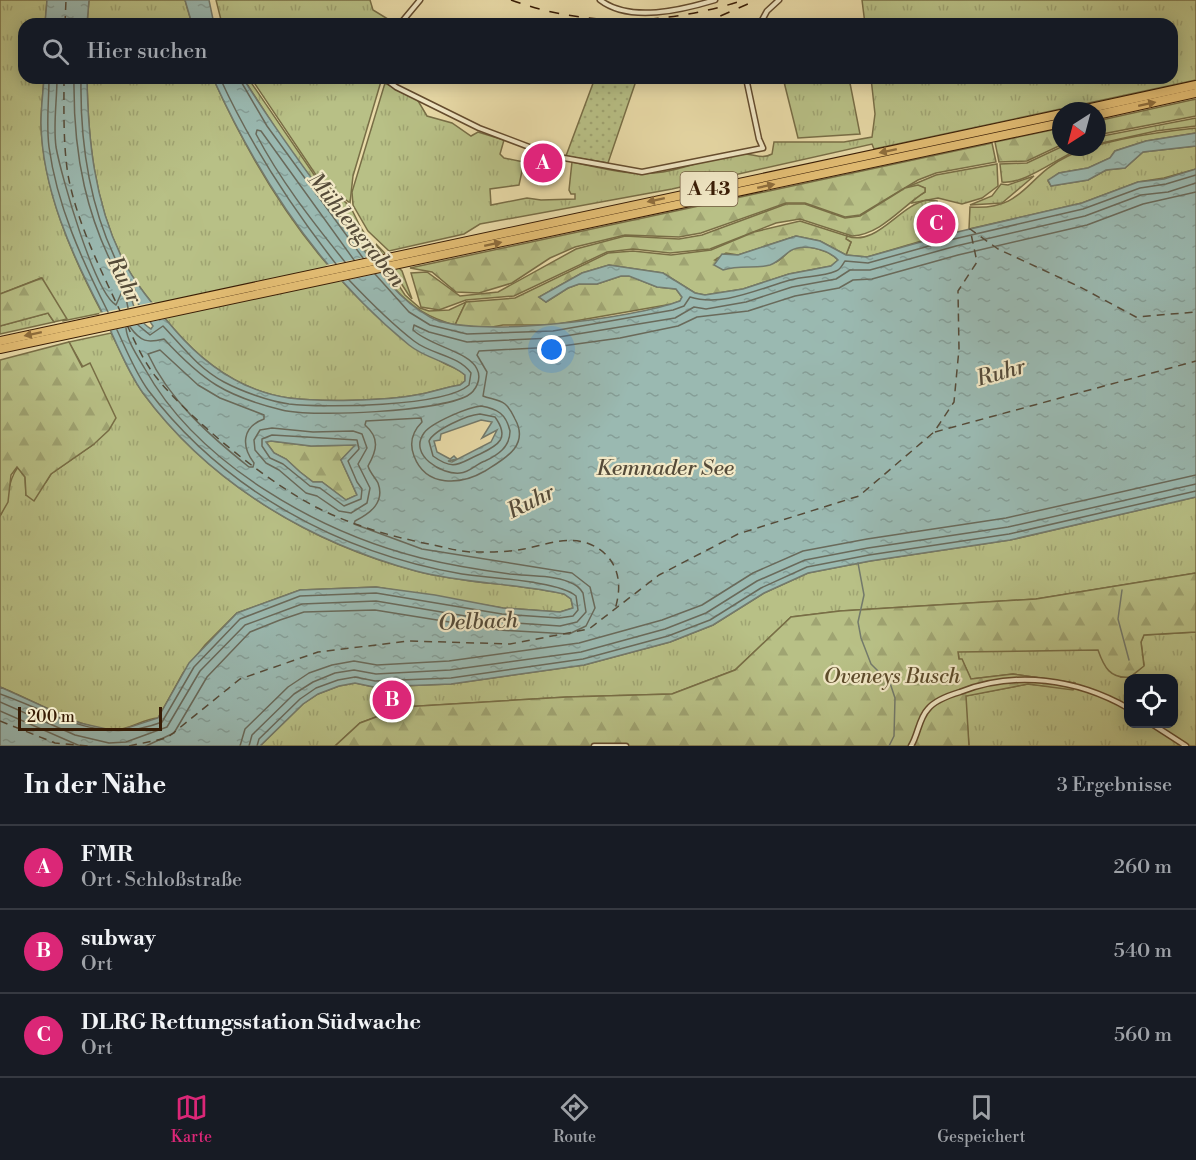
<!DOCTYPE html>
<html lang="de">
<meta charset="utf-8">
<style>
:root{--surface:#171b24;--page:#242831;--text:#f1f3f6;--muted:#9ea1a6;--line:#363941;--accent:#db2777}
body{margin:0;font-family:"Libre Bodoni",serif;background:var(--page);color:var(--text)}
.controls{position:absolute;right:18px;bottom:18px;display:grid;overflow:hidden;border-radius:12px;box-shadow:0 3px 15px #0003}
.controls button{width:54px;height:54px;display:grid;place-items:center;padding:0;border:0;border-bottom:2px solid var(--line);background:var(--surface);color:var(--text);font:30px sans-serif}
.compass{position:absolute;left:1052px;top:102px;width:54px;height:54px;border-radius:50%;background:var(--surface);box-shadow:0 3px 15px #0003;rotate:216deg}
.scale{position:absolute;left:18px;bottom:15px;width:144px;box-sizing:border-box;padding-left:6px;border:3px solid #381c05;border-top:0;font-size:16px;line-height:21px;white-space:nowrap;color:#381c05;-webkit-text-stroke:4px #f1e8c6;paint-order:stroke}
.you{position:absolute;left:552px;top:350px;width:21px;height:21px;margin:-15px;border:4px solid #fff;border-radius:50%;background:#1a73e8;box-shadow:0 0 0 9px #1a73e833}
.badge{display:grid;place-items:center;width:39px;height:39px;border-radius:50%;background:var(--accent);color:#fff;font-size:20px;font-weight:700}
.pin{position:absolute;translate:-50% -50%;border:3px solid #fff;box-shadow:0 2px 6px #0006}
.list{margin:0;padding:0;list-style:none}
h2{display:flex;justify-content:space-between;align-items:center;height:78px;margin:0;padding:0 24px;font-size:26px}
h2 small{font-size:20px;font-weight:400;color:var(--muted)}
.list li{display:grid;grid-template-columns:39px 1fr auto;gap:18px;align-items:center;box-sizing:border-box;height:84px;padding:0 24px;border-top:2px solid var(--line)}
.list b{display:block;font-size:22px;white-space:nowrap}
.list p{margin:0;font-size:20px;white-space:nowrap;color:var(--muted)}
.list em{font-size:20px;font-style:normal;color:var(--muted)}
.icon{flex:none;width:33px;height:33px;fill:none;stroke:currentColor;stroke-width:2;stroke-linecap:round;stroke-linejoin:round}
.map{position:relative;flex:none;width:1196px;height:746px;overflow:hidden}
.search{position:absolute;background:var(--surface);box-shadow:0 3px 15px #0003;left:18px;right:18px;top:18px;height:66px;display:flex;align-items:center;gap:15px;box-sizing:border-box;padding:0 21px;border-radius:18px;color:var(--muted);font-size:22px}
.sheet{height:330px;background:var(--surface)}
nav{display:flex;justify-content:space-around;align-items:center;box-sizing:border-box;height:84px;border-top:2px solid var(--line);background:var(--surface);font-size:16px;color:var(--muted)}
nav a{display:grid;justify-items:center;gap:3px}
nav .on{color:var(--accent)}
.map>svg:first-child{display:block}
</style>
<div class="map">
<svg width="1196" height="746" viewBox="0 0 1196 746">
<defs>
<pattern id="grass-tufts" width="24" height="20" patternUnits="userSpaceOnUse" patternTransform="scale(1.5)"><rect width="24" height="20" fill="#b8c086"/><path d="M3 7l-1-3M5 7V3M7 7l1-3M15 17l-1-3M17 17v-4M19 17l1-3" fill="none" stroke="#9fa472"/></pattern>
<pattern id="forest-firs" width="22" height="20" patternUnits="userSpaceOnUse" patternTransform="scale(1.5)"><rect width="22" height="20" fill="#b8c086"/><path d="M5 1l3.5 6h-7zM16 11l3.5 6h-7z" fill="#9fa472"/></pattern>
<pattern id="garden-dots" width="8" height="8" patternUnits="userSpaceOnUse" patternTransform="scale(1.5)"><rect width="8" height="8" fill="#b8c086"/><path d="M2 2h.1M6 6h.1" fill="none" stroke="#9fa472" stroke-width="1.8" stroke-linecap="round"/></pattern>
<pattern id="water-ripples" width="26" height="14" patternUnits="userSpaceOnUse" patternTransform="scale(1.5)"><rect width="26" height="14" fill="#9ab9b1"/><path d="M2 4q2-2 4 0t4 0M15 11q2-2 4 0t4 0" fill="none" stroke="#859e97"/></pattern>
</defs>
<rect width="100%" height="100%" fill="#e9dba8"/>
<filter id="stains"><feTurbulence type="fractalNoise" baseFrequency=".00333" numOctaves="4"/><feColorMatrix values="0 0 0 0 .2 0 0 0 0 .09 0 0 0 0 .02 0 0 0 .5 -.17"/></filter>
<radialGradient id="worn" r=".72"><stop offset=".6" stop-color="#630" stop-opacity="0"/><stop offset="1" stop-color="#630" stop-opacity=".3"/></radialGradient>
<g fill="url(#grass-tufts)" stroke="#786e46" stroke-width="1.5" fill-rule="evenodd">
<path d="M0,0H47L45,24H24V78H44C43,93 41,109 41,124C43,190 72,256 102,313L63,321L41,278L0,294Z"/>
<path d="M89,0H185L192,24H87Z"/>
<path d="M216,0H370L373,10L396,24H222Z"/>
<path d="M862,0H1196V80L874,149L872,144L672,189L480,224L464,234L389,251L368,231L353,205L352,192L385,83L417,99L427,116L452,123L471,136L478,132L504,140L500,154L504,158L524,162L519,185L490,189L491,205L527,198L541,200L575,199V194H571L569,190L572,162C602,168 633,177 663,172C689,168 715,155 741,154C753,153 761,160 772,154L774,142H844L872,137L875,114L871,78H1172V24H865Z"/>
<path d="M87,78H213C254,169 311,261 389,326C404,339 424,352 442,362C450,367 457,367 465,375V381L460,385C445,387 431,393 416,395C385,401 319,402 289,398C241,391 204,364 174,329C155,307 134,283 121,256C94,200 88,138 87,78Z"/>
<path d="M243,78H248L317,179L350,206L361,228L405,295L420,308L429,311L449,310L466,302L455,325C429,318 413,308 394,288L287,146Z"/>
<path d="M251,78H382L353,176L350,203L318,178Z"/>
<path d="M783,78H849L860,134L798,138Z"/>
<path d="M1196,118V126L1156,131L1097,144V137Z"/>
<path d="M1196,128V133L1146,141L1115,151L1110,158L1088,168L1059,173L1048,181L1051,186L1088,180L1106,170L1125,168L1143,152L1196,146V169L1164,178L1138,182L1082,203L969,229L970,207C1025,211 1025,176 1068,156C1104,139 1158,132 1196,128Z"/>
<path d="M1061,147H1085C1060,155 1026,185 1002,182L1000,164L1027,163Z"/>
<path d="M997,164L998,186L982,198L962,204L938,198L912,203L914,198L925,192V188L918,186L905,188L936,175Z"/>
<path d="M1034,176L1002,203L970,205L992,196L1001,184L1008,185Z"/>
<path d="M927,200L937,201L938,216L932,218L927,224L932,238L867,257L846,255L851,242L846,239L847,236C877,247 899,205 927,200Z"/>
<path d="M376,244L402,271L412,299L408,294Z"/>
<path d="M48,313L54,322L0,334V326Z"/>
<path d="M111,333C121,352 130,375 143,393C209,482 309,543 416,571C465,584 515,583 564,594L571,599L573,608L560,612L503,608L376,587L300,590L237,613L205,645L183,673L158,718C142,719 130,730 113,730C81,730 32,699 0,687V516C10,499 7,481 18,467L25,477L26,495L46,482L51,474L94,444V374L90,364L83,367L69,342Z"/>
<path d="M1196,497V573L1036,599L840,611L791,617L735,670L672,694L567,697L403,707L360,723L335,746H260L303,704L318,694L339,686L355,683L374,687L451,684L584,665L670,642L713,625L764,593L808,573L870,561L1010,540Z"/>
<path d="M1196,632V746H969L965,696L1028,684L1073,689L1075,683L1013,674L971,679L962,660L959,659L958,651L1098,650L1121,677C1132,677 1137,672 1144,665L1141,642L1144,635ZM1128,678H1174V724H1128Z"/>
</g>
<g fill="url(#forest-firs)" stroke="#786e46" stroke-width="1.5">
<path d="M1196,99V116L1097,135V121Z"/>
<path d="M1061,128V145L1027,161L999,162L995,142Z"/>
<path d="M992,143L996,162L936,173L918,180L860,215L845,217L805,203H786L701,233L679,237L625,235L575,247L550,258L512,283L479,293L456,292L432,272L410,268Z"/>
<path d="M918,185L925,188V192C901,207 882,234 852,236L800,219L776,223L710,249L670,253L633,249L607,252L514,296L466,300L439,310L421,307L411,273L427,272L460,296L498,292L576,249L625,236L679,239L702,235L786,204H805L845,218L860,216L905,188Z"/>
<path d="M800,221L847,236L846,239L851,242L846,255L820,241L796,236L738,255L726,253L715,260C735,264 756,268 776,262C783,259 787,251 795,248C807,244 830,251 838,260L831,266L789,274L743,289L705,295L695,293L663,273L609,265L582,273L539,297L546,302L568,288L579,284H597L621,276H630L657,287L676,289L682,297L680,301L672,304L552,325H503L487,328L455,325L466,302L515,298L608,253L633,251L671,255L711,250L754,232Z"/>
<path d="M42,278L67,319L54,322L48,313L0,326V294Z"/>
<path d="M69,342L82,367L90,363L116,418L109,430L94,444L51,474L34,501L26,495L25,477L17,467L11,475L8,502L0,516V360Z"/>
<path d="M271,441L311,446L356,445L341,460L357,495L346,500L322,482H313L300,472L286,459L274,453L266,442Z"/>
<path d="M1196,573V632L1144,635L1141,642L1144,666L1130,677C1110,679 1104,667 1098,650L958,652L959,659H962L971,679L1013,674L1075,683L1073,690L1028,684L966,696L969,746H335L360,723L403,707L567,697L672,694L735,670L791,617L840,611L1036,599Z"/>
</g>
<path fill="url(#garden-dots)" stroke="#786e46" stroke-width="1.5" d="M595,78H637L608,163L566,156Z"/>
<g fill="url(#water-ripples)" stroke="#737a6c" stroke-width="1.5" fill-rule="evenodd">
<path d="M47,0H89L87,24H45Z"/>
<path d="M185,0H209L214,24H192Z"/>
<path d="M44,78H87C88,138 94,200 121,256C134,283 155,307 174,329C204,364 241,391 289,398C319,402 385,401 416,395C431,393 445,387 460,385L465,381V375C449,361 426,359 409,345C323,275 259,179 213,78H243C273,127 308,173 342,220C368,254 391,296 430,317C470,340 635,318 680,301L682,297L676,289L657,287L629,276H621L597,284H579L568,288L546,302L539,297L582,273L609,265L663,273L695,293L705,295L743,289L789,274L831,266L838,260C828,249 803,243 790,251C783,256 778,262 770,265C757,269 740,265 723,270L714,265L722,254L738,255L796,236L820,241L846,255L867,257L953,233L1082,203L1138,182L1164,179L1196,169V497L1010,540L870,561L808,573L764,593L713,625L670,642L584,665L451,684L374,687L355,683L339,686L318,694L303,704L260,746H0V687L80,723L111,730L124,729L158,718L189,663L237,613L300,590L376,587L435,595L503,608L560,612L573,608L571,599L564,594C515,583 465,584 416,571C309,542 209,483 143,393C126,369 115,339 102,312C72,255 42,189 41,123C41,108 43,93 44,78ZM135,299L153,326L151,329C142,324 134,310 132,300ZM481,420L492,422L482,438L497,430L491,442L452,462L448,461L457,459L454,456L450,459L437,452L434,441L440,440L441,434ZM271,441L311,446L355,445L341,460L357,495L346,500L322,482H313L300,472L286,459L274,453L266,442Z"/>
<path d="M1196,133V146L1143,152L1125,168L1106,170L1088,180L1051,186L1048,180L1059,173L1088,168L1110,158L1115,151L1146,141Z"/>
</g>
<g fill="#e9dba8">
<path d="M372,256L385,272L339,282L326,265Z"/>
<path d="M154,302L169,318L108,331L99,313Z"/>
</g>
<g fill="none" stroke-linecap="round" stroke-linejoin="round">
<g stroke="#696a5b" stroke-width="1.5">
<path d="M49,78C49,101 46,124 49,147C57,206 82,260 108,312"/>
<path d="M57,78C57,101 53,124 56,147C61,175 94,292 116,305L124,287C86,220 73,155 74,78"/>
<path d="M81,78C80,138 89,203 115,258C121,269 129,279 135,290L126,298L128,308"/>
<path d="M220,78C251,146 290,205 336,264"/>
<path d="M239,78L267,126L363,258"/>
<path d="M345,262C312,221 280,180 256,134L257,130L261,131L354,260"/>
<path d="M375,274L409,312L430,325L467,334L553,331L673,310L684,306L690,297C722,307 758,289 790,280C805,276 822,277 836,271C841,269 842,265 845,261L868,263L954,239L1083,209L1140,188L1166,184L1196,175"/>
<path d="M138,325L150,335L163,326C183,347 198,368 224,382C241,391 268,401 289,404C323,408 444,407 469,385L471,373C458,355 432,355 414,341C392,324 369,301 349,280"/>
<path d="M130,327C141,342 147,343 164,339C203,381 225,396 282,410C314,418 439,411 467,396C476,391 482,379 477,369C470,352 430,346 413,330L414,325L429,332L467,342L553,338L675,318L694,307L706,309L746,302L792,287L836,279L850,270H870L956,246L1085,216L1141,195L1168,192L1196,183"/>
<path d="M160,350L198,385L220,398L264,415V419C242,427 241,446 254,463L253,467H249C210,436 169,400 148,354Z"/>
<path d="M481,406C498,409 506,414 510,431C510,447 498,455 485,461C476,464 470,472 460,473C442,475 408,455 424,433C431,423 468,407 481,406Z"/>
<path d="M480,414L495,417C510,438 499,445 480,454C459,463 455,472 433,456L429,441C434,430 467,415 480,414Z"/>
<path d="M272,428L313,432L353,431L362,434L367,448L358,464L370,488L367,503L351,513L339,511L317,496L306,493L279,470L266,463L255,450L254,440L260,430Z"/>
<path d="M272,435L357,440L359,449L348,461L357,482L362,489L361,499L344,506L320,488L310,486L283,464L270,458L262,446V439Z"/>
<path d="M0,694C57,714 101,746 162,722L194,667L240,619L300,596L376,593L502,614L559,618L573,616L578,610L576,596C560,581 488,578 462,574C339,553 224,490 148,390C135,372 126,349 117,330"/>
<path d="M0,702L75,735L109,743L126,742L167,727L200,671L245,625L302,604L376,601L501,622L560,626L577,622L586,612L583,593C580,588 575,584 569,582C552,575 529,576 510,574C480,570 450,565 421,558C318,532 198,464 145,369C138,357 127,341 126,328"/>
<path d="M0,711L80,746"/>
<path d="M146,746L174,733L207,677L250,632L280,620L304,612L375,610L499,630L569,634L586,626L595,608L590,587L572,573L422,549L354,524L355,521C371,513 385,502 378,483C375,477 370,473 368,466C377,450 380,438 365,425L366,421L421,418L422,422C413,431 409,443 414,456C426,488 461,485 485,471C504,459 530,446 515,419C512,413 510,408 505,404C498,399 490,399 483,396L487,372L477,355L479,351L555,347L620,338L678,326L697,317L748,311L795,296L839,288L853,280L872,279L958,255L1087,225L1143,204L1196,192"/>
<path d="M240,746L245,729L288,687L309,673L332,665L354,661L377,665L449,661L579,643L662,620L702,605L753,573L803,551L867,539L1006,518L1196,475"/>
<path d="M249,746L252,735L294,694L313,682L335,673L354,670L376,674L450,670L581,652L665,629L706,613L757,581L805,560L868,548L1008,527L1196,484"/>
<path d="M257,746L259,739L300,699L316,688L338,680L355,677L375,681L451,678L583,659L668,636L710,620L761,588L807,567L869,555L1009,534L1196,491"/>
</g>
<g stroke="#737a6c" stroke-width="1.5">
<path d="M858,563L864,595L858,622L861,638L871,664L890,683L895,698L894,736L889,746"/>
<path d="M1122,590L1118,619L1129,660"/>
</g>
<g stroke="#554b39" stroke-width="1.5" stroke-dasharray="8 6" stroke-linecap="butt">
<path d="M65,24L66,0"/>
<path d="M64,78C64,110 63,143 68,175C77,223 100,268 121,313"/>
<path d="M127,325C135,342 144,362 156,377C191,421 275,489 326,512C361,528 397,538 434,545C447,548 461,552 474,552C490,552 509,552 524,549C545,545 566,536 587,543C617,554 624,581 615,609"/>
<path d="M935,432L1196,361"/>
<path d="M0,721L55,743L88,746"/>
<path d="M129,746L167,738L240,679L318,652L409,641L510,644L589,629L659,575L738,534L859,496L934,432L954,402L959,349L958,291L977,262L970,229L998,249L1080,287L1136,317L1196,312"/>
</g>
<defs>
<g id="minor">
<path d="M600,0C630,23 682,10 715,0"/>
<path d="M400,24L420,0"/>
<path d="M760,24L767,11L779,0"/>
<path d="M384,78L396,87L479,128L553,156L642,172L763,148L759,139L746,78"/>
<path d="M1152,724L1186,746"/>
<path d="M594,746H626"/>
<path d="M911,746C918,735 919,718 928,709C935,700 950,695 960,692C1016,670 1077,679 1128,708"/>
</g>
<g id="motorway">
<path d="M1077,111L1196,85"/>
<path d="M1097,115L1196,93"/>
<path d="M0,341L1061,114"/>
<path d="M0,349L1061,123"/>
</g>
</defs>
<use href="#minor" stroke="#644c2e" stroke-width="7"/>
<use href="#motorway" stroke="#381c05" stroke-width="10"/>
<use href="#minor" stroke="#f1e8c6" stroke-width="4"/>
<use href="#motorway" stroke="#e4be74" stroke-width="8"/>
<g stroke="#381c05" stroke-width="1.5" stroke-dasharray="10 10" stroke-linecap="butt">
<path d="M511,0C587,28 668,25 744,0"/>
<path d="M702,24L757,0"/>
</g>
</g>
<defs><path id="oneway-solid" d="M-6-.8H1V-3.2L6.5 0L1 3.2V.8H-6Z" transform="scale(1.5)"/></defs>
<g fill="#8e6d3c">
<use href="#oneway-solid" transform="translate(1147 104) rotate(-12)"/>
<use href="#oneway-solid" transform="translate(888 151) rotate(168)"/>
<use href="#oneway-solid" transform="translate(766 186) rotate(-12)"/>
<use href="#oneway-solid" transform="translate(656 200) rotate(168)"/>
<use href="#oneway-solid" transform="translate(493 244) rotate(-12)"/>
<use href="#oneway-solid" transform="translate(33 334) rotate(168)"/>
</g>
<g text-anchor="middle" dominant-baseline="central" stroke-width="4.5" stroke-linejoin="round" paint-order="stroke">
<rect fill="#f1e8c6" stroke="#70593f" stroke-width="1.5" x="680.5" y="172" width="57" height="34" rx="4.5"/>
<g font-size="20" font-weight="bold" fill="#381c05">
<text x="709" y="189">A 43</text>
</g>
<g font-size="21" font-style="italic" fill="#5e4d2c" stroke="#f1e8c6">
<text x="892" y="677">Oveneys Busch</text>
</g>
<g font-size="22" font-style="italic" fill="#554b39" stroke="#f1e8c6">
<text transform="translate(356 230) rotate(51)">Mühlengraben</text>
<text transform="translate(124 280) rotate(63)">Ruhr</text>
<text transform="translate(1001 373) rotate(-16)">Ruhr</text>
<text x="665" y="468">Kemnader See</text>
<text transform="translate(531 502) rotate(-26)">Ruhr</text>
<text transform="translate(478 622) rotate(-2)">Oelbach</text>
</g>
</g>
<rect width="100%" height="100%" filter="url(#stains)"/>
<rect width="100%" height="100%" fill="url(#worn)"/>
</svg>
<div class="controls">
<button><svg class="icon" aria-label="locate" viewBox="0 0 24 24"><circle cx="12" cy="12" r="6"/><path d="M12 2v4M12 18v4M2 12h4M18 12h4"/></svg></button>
</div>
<svg class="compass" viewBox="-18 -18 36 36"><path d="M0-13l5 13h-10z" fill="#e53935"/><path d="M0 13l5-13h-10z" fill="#9ea1a6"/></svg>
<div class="scale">200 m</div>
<div class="you"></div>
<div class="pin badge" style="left:543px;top:163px">A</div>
<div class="pin badge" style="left:392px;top:700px">B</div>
<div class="pin badge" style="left:936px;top:224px">C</div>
<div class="search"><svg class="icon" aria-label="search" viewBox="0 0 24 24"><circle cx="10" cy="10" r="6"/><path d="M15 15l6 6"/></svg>Hier suchen</div>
</div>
<section class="sheet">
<h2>In der Nähe<small>3 Ergebnisse</small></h2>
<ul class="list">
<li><span class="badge">A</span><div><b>FMR</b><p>Ort · Schloßstraße</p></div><em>260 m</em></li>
<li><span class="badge">B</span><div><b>subway</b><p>Ort</p></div><em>540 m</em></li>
<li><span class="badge">C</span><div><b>DLRG Rettungsstation Südwache</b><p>Ort</p></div><em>560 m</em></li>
</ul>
</section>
<nav>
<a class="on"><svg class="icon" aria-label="map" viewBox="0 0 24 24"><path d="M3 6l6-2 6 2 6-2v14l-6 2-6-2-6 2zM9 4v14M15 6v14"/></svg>Karte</a>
<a><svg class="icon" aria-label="directions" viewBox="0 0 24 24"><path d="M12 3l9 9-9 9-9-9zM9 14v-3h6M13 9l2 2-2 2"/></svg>Route</a>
<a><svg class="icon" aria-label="saved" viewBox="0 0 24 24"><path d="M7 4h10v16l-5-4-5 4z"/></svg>Gespeichert</a>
</nav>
